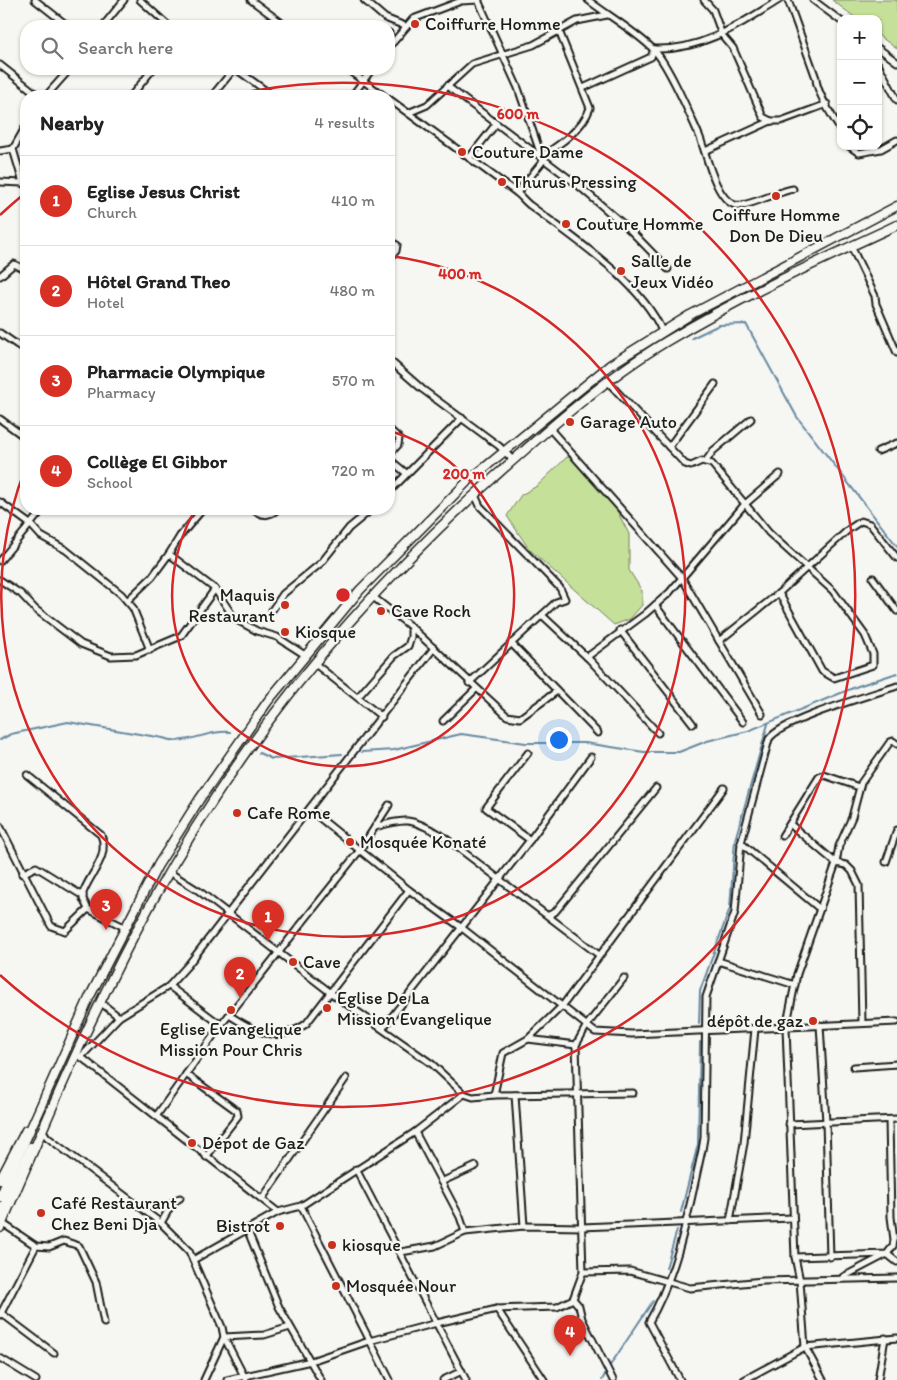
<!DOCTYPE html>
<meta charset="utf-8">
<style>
:root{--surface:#fff;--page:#f2f2f2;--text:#222;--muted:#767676;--line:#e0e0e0;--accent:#d93025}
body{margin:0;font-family:Itim,sans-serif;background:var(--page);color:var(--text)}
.controls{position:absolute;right:15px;top:15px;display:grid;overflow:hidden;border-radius:10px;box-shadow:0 1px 4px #0004}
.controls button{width:45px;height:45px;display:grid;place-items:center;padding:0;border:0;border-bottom:1px solid var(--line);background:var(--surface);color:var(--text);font:25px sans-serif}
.you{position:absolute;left:558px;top:739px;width:18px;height:18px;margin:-12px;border:4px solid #fff;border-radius:50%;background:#1a73e8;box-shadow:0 0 0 8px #1a73e833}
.badge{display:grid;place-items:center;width:32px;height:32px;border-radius:50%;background:var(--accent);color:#fff;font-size:16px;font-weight:700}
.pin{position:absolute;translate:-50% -41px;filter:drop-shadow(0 1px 2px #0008)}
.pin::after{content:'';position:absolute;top:26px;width:18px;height:15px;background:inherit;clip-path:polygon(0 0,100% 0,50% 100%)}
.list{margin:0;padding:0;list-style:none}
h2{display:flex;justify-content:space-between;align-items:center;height:65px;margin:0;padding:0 20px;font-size:21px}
h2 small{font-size:16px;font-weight:400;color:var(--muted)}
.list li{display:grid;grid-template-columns:32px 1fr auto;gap:15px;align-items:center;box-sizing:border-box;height:90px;padding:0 20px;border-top:1px solid var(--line)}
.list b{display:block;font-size:19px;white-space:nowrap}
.list p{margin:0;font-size:16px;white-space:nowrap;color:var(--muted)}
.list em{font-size:16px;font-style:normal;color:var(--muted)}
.icon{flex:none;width:28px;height:28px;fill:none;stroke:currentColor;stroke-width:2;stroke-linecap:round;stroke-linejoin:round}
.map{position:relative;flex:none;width:897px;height:1380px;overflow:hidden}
.search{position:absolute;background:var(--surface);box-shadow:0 1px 4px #0004;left:20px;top:20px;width:375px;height:55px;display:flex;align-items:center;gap:12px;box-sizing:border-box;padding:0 18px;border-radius:20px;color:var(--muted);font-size:19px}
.panel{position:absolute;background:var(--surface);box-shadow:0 1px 4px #0004;left:20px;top:90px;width:375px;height:425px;border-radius:20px}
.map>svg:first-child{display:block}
</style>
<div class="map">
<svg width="897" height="1380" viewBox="0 0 897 1380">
<rect width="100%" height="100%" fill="#f6f6f2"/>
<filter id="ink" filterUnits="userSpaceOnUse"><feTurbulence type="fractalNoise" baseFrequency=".02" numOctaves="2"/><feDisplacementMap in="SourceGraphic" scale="10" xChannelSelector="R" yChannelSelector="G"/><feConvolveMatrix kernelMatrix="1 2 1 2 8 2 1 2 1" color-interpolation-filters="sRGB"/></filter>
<g filter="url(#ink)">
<g fill="#c5e199" stroke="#707e5a">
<path d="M832,0H897V49L878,35V19H857Z"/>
<path d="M567,457L578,460L596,477L614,505L629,534V570L642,591V605L630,619L614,625L529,549L507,516L521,495L537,486Z"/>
</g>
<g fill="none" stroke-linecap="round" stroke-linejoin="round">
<g stroke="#6689a0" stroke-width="2">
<path d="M692,338L719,325L746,324L797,417L897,546"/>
<path d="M0,740L11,734L68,722L163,738C186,747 207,729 230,732"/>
<path d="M362,752L394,750L461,734L526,743H585L644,752H679L707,741L748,731L858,686L897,673"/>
<path d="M259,753L272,759L342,754"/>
<path d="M699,1024L700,991L730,908L735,840L768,724"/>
<path d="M681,1212L698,1144L700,1042"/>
<path d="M666,1268L677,1230"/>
<path d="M609,1367L653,1301"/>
<path d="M602,1380L607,1371"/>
</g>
<defs>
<g id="minor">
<path d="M35,0L68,26"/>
<path d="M140,0L169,26"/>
<path d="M251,0L286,26"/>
<path d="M364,0L385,18L405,26"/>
<path d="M478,0L518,88L543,161L517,193"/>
<path d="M588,0C609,16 633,30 652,48C667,61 690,115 699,135C706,152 715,199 735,205C746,208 779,191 793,189"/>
<path d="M704,0L713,10L722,35L733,48L763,117L771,121"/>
<path d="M788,0L816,78C816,92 833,117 841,131"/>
<path d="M813,0L841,21"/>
<path d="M103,26L124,0"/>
<path d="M269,26L276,19"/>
<path d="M389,33V42"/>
<path d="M389,47L413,19L461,1L479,0"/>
<path d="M878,48L897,62"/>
<path d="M654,49C702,51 740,24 779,0"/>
<path d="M878,64L897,100"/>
<path d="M0,65L39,96"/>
<path d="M236,69L273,96"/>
<path d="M347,69L384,96"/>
<path d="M447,86L579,186L630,230L668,269"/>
<path d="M583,88L651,57L654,49"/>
<path d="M46,96L70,69"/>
<path d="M131,96L153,69"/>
<path d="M212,96L234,69"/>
<path d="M352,96L372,69"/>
<path d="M389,99L517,193C522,197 526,203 531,206C573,238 641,282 662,331"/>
<path d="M408,113L427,105L472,64L533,45L577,21L607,15"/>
<path d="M849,146L859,153L881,149L897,140"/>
<path d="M0,151L13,149"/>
<path d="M705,151L771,121H781L827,104"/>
<path d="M542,156C559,145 583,129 590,108L559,31"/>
<path d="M469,158L496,124"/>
<path d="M0,182L23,183L26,186"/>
<path d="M23,183L13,149L26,126"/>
<path d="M389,241L397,245L396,251L389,258"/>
<path d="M851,246L875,296L876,304L897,353"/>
<path d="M0,276L14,264L26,270"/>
<path d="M0,333L26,351"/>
<path d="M389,360L422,389L499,446L513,460"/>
<path d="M608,382L685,464L691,466L702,461L712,464L769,533L833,591L865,635L873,654V665L834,678L822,671L779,593"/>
<path d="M0,419L26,438"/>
<path d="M389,429L399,438L398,445L389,455"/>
<path d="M550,429L682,578L762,714"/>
<path d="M669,447L715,384"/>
<path d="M878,451L897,443"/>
<path d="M389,459L406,473"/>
<path d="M706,461L713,451L751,419"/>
<path d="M389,492L462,418"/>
<path d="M0,502L30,524L41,536L66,550L121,594L133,608L150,650"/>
<path d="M252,509C262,516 269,517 278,509"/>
<path d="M169,554L180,536L203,509"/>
<path d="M0,561L43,509"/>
<path d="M873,578L897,611"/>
<path d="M0,580L21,594L35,609L81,644L111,656L136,655L181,636L215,589L169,554L152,577L127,601"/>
<path d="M215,589L235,619L257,631L277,637L305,655"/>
<path d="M372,596L411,627L507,716L520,718L557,691"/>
<path d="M655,605L743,722"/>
<path d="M272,610L283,594L321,563L349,528L372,509"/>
<path d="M542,615L589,659L658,733"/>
<path d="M620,630L693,724"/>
<path d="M719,641L779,593L849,529L861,521L870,524L897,558"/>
<path d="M511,643L598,733"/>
<path d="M587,657L645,614L669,593L744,505L780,474"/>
<path d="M314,663L382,717"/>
<path d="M469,683L556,602L565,599L560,588L480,506L475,495"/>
<path d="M358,697L394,656L408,646L411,637V627"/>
<path d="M443,721L476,689"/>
<path d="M528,753L486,808L530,840"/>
<path d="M27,775L101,835C110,857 90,873 83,893V899L88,909"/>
<path d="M310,810L409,890L462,928L595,1032L632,1034L897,1022"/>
<path d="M791,825L836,863L846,865L852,871L859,885L862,1023"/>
<path d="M0,826L51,926L65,931L88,909L124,927"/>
<path d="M375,827C408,817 410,819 440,834L599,955"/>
<path d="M782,836L819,777L824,775L859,787"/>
<path d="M741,843L820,909"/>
<path d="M886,862L897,830"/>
<path d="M169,872L199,891L331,993L432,1064L464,1094L473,1097L494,1095L633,1093"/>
<path d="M22,874L36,867L83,896"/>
<path d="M549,915L555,912L656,788"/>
<path d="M718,961L795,985"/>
<path d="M169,986L221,1025"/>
<path d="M100,1002L119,1017"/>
<path d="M229,1015C255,1032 278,1044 306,1024L409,890"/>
<path d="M820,1025L826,1122L830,1257"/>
<path d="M383,1028L530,840L591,757"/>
<path d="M528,1039L576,1045"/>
<path d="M75,1055L81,1057L119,1017L169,986L188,965L434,648"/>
<path d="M81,1057L278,1212"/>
<path d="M854,1067L897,1064"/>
<path d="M186,1074L237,1111L238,1116L206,1157"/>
<path d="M494,1095L503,1053L528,1039L563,1005L724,788"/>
<path d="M515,1095L524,1226"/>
<path d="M157,1115L221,1025L360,850L389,805"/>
<path d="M789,1124L897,1119"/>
<path d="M42,1129L47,1137L161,1223L189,1251L222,1327L224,1337L204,1380"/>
<path d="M415,1132L460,1217L465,1232"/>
<path d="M356,1169L466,1380"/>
<path d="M441,1182L476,1166"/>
<path d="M262,1199L346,1078"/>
<path d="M301,1206L390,1380"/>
<path d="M730,1221L744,1143L755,1029"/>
<path d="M2,1223L36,1246L49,1247L64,1241L79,1246L96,1282L104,1323"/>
<path d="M161,1223L173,1202L180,1198"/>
<path d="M247,1229L279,1307L321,1380"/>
<path d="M401,1252L435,1246L465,1232L524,1226L582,1227L792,1218"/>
<path d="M795,1257L887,1254L893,1246L894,1240L891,1217L889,1120"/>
<path d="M193,1260L278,1212L301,1206L415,1132L464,1094"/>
<path d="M583,1272L576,1045L587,1025L624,978"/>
<path d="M843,1277L887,1254L897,1262"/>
<path d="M573,1299L579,1306L582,1319L613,1380"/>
<path d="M497,1309L544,1380"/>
<path d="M1,1313L54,1353"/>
<path d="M0,1315L36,1246"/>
<path d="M0,1358L36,1380"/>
<path d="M227,1380L311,1361L369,1341L437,1323L497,1309L557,1307L573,1299L583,1272L630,1271L690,1288L763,1281L897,1278"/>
<path d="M246,1380L224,1337L264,1335L290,1327"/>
<path d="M443,1380L462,1371"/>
<path d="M680,1380L649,1322C679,1270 689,1208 702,1150L704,1138L706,997L735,912L741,843L769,739C781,720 872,695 897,686"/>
<path d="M744,1380L805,1347L897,1338"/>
<path d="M823,1380L805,1347L800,1281L795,1257L786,1028L797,974L836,863L839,846L852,817L861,783L890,742L893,741L897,744"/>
<path d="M878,1380L885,1338"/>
</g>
<g id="primary">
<path d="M0,1180L26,1130"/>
<path d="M0,1197L90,996L158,865L199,800L268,701L360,590L467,482L610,365L690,315L897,206"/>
<path d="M0,1214L31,1147"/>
<path d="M0,1228C48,1117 94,1006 153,900C241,740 357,600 492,479C547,430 604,379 667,341C740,297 819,261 897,225"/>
</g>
</defs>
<use href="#minor" stroke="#1c1c1c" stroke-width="9"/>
<use href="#primary" stroke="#1c1c1c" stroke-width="11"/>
<use href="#minor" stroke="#f6f6f2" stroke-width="5"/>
<use href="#primary" stroke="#f6f6f2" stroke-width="8"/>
</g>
</g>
<g fill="none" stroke="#d62828" stroke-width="2.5">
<path d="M390 431A171 171 0 1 1 195 510"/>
<path d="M391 256A342 342 0 1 1 26 467"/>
<path d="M0 215A512 512 0 0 1 24 194M228 96A512 512 0 1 1 0 975"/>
</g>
<g fill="#c8321e" stroke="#f6f6f2" stroke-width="2">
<circle cx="415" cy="24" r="5"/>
<circle cx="462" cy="152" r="5"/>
<circle cx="502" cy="182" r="5"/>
<circle cx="776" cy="196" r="5"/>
<circle cx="566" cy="224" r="5"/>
<circle cx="621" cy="271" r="5"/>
<circle cx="570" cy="422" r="5"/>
<circle cx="285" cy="605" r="5"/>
<circle cx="381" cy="611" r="5"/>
<circle cx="285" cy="632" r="5"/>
<circle cx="237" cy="813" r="5"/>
<circle cx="350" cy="842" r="5"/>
<circle cx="293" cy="962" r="5"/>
<circle cx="327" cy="1008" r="5"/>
<circle cx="231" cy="1010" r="5"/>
<circle cx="813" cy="1021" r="5"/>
<circle cx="192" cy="1143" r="5"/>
<circle cx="41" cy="1213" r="5"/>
<circle cx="280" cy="1226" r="5"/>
<circle cx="332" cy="1245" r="5"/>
<circle cx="336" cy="1286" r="5"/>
</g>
<g text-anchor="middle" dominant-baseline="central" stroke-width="4.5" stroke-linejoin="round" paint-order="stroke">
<g font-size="18" fill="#1c1c1c" stroke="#f6f6f2" text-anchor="start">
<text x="425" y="24">Coiffurre Homme</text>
<text x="472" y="152">Couture Dame</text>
<text x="512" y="182">Thurus Pressing</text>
<text x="776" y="215" text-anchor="middle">Coiffure Homme<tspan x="776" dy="21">Don De Dieu</tspan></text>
<text x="576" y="224">Couture Homme</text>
<text x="631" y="261">Salle de<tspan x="631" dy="21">Jeux Vidéo</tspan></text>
<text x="580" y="422">Garage Auto</text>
<text x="275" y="595" text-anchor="end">Maquis<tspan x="275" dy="21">Restaurant</tspan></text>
<text x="391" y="611">Cave Roch</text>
<text x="295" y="632">Kiosque</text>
<text x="247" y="813">Cafe Rome</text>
<text x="360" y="842">Mosquée Konaté</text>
<text x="303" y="962">Cave</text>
<text x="337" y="998">Eglise De La<tspan x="337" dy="21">Mission Evangelique</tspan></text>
<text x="803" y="1021" text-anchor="end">dépôt de gaz</text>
<text x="231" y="1029" text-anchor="middle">Eglise Evangelique<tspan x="231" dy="21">Mission Pour Chris</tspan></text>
<text x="202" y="1143">Dépot de Gaz</text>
<text x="51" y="1203">Café Restaurant<tspan x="51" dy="21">Chez Beni Dja</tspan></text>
<text x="270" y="1226" text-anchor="end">Bistrot</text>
<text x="342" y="1245">kiosque</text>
<text x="346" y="1286">Mosquée Nour</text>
</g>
</g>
<circle cx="343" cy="595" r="8" fill="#d62828" stroke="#f6f6f2" stroke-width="2.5"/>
<g font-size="15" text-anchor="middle" font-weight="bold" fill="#d62828" stroke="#f6f6f2" stroke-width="4.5" stroke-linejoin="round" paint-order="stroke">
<text x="518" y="119">600 m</text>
<text x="460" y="279">400 m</text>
<text x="464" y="479">200 m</text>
</g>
</svg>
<div class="controls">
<button>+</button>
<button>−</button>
<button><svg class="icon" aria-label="locate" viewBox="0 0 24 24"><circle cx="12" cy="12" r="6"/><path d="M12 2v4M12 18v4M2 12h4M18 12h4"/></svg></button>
</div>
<div class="you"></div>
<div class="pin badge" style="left:268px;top:941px">1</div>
<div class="pin badge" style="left:240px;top:998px">2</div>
<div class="pin badge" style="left:106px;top:930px">3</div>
<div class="pin badge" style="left:570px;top:1356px">4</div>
<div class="search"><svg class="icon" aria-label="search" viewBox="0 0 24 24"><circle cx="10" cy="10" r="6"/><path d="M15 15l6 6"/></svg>Search here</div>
<section class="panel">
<h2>Nearby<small>4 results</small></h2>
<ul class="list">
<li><span class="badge">1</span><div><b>Eglise Jesus Christ</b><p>Church</p></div><em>410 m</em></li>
<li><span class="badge">2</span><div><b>Hôtel Grand Theo</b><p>Hotel</p></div><em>480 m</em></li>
<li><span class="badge">3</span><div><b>Pharmacie Olympique</b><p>Pharmacy</p></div><em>570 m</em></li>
<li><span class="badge">4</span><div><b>Collège El Gibbor</b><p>School</p></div><em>720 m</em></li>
</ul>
</section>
</div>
